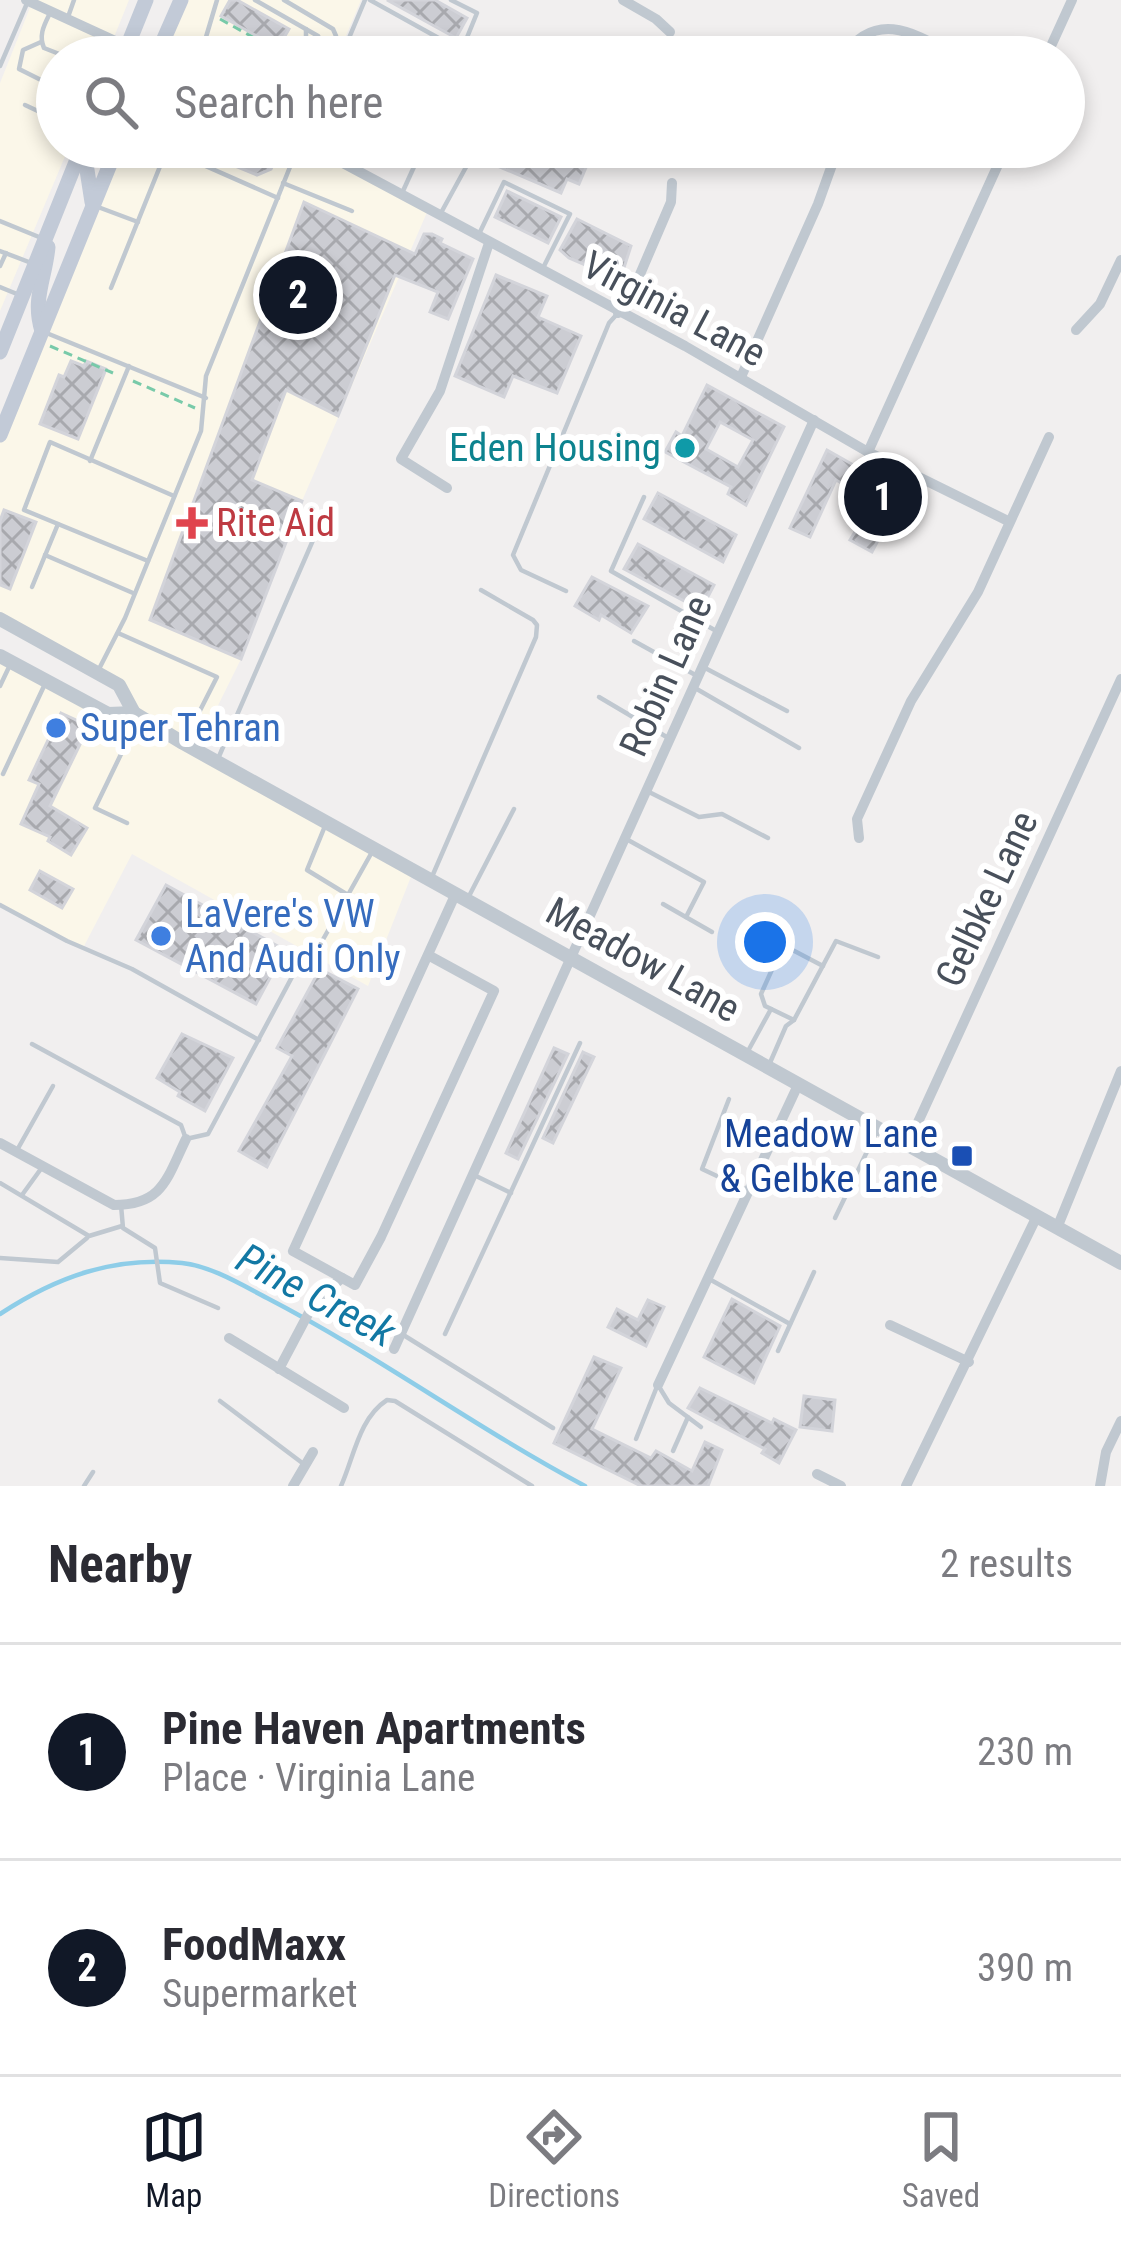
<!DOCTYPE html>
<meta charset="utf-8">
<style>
:root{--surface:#fff;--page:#f7f7f7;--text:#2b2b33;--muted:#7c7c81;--line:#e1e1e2;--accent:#111827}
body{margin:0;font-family:"Roboto Condensed",sans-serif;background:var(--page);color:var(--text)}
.you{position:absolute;left:765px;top:942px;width:42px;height:42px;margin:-30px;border:9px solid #fff;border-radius:50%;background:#1a73e8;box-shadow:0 0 0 18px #1a73e833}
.badge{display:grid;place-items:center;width:78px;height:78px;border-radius:50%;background:var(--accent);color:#fff;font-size:39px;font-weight:700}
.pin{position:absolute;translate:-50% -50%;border:6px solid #fff;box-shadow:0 3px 12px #0006}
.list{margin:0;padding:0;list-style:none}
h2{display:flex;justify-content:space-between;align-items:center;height:156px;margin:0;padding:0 48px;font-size:51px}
h2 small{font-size:39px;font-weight:400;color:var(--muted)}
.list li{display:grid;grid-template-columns:78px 1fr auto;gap:36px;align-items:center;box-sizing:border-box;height:216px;padding:0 48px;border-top:3px solid var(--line)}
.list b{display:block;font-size:45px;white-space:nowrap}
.list p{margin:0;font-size:39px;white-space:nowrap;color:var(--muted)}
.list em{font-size:39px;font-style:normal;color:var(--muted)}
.icon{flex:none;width:66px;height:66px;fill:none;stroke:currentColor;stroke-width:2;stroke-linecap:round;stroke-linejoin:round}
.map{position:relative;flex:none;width:1121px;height:1486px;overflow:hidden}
.search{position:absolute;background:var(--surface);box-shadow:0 6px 18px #0003;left:36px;right:36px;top:36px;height:132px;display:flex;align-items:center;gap:30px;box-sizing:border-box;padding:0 42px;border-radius:66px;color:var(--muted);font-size:45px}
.sheet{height:588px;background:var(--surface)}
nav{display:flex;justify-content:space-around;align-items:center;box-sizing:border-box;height:168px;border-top:3px solid var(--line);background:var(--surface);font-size:33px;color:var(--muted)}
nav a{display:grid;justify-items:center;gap:6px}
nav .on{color:var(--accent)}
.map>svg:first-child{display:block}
</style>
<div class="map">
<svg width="1121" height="1486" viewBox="0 0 1121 1486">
<defs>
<pattern id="building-cross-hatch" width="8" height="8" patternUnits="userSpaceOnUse" patternTransform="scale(3)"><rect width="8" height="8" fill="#cccdd3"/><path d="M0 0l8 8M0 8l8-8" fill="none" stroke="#a8a9ae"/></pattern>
</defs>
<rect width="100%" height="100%" fill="#f1efef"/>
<g fill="#fbf7e9">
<path d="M33,0H129L106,57H57V147H69L0,311V83Z"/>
<path d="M181,0H361L337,57H156Z"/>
<path d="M117,147H313L428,210L302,501L241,659L196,750L414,869L368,986L132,854L83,948L0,905V656L108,714L134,712L119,685L0,619V435Z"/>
</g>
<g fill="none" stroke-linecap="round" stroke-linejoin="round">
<path stroke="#8ecde8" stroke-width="4.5" d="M0,1314C56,1277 114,1256 182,1263C211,1266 242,1285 267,1298C377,1355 476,1428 585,1486"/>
</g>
<g fill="url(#building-cross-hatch)" stroke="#d3d4da" stroke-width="3" fill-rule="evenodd">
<path d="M230,0H237L289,29L278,48L221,16Z"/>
<path d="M387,0H435L467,18L456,38Z"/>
<path d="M211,147H281L271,169L257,175L208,155Z"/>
<path d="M486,147H546L587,165L579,184L567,179L561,193L481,159Z"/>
<path d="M507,191L561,217L548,243L495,217Z"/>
<path d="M304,202L415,254L424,234H432L442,239L440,243L473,259L448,319L430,312L438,292L395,275L338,416L286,390L252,480L302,501L241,659L150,620Z"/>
<path d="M577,219L631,246L620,280L569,258L560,250Z"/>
<path d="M496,275L547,296L538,317L581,336L557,393L513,376L504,397L455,376Z"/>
<path d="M71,361L84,366L86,361L106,369L78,439L40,424L59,375L64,377Z"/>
<path d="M707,385L784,427L746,505L728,494L731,487L665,452L676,432L682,436ZM720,422L753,440L738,467L706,449Z"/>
<path d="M827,450L903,493L872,552L850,540L874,501L836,480L810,537L790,528Z"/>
<path d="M658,493L736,535L723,562L644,519Z"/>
<path d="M4,510L36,522L10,589L0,585V521Z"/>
<path d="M638,544L714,585L701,610L624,569Z"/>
<path d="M592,577L648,606L631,633L601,615L599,620L575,606Z"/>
<path d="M61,713L89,726L50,806L87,828L71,855L48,841L50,837L21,824L39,784L29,780Z"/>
<path d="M40,871L73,889L62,908L30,890Z"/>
<path d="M166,885L285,950L256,1004L136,940Z"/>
<path d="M320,969L358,989L267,1167L239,1151L292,1056L277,1048Z"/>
<path d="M182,1034L233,1058L205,1111L178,1096L180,1092L157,1078Z"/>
<path d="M554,1048L568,1054L518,1159L506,1153Z"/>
<path d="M583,1052L594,1057L553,1143L543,1138Z"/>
<path d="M732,1299L780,1326L754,1383L704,1357Z"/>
<path d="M648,1300L664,1307L646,1346L608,1327L617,1309L638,1320Z"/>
<path d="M594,1357L621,1368L592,1429L651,1458L656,1451L692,1471L705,1442L722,1450L708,1486H641L554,1443Z"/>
<path d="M700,1388L772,1423L774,1419L796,1430L779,1463L762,1453L765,1449L688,1408Z"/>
<path d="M804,1396L835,1400L832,1431L800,1427Z"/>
</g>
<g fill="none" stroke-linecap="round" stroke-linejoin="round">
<g stroke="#78caa9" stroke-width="3" stroke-dasharray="9 6" stroke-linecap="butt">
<path d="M220,19L287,56"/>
<path d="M50,346L113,373"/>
<path d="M133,381L195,408"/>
</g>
<g stroke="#c0c8d0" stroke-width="4.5">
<path d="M217,0L206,37L241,57"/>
<path d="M255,0L318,36L321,41L320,57"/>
<path d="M284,0L333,29L336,36L329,57"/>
<path d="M370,0L462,51"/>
<path d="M451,0L477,13L459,57"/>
<path d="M51,11C45,24 38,34 44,48L67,57"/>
<path d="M68,17L74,0"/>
<path d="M41,42L23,50L19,69L57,88"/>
<path d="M306,57V29"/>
<path d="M341,57L365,0"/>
<path d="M0,66L28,1"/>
<path d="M25,105L57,120"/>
<path d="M561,147H565"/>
<path d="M283,183L352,211"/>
<path d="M403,191L423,147"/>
<path d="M98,207L138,222"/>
<path d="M442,211L477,147"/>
<path d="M0,221L39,237"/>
<path d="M480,232L504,182L570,214L544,266"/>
<path d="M0,251L34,264"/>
<path d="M0,266L6,253"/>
<path d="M0,287L17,294"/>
<path d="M111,288L167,149L278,198"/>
<path d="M44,332L206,398"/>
<path d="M90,461L129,366"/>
<path d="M644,497L611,571L718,632"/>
<path d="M45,555L133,593"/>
<path d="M148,561L24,510L50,442L174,496"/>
<path d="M32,587L58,524"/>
<path d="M566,591L521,570L513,555L609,323L618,313"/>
<path d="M118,633L217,677L184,742"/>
<path d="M634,641L699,677"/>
<path d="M100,667L125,618L201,431L206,376L298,147"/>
<path d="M707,669L787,711"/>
<path d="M0,686L9,667"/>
<path d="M695,688L799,748"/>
<path d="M599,697L670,739"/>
<path d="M217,761L327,508"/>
<path d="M3,774L44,686"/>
<path d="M647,791L699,817L722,814L768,838"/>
<path d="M127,823L95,808L137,721"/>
<path d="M325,826L307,870L348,895"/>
<path d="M628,840L704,882L686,917"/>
<path d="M431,879L536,637L537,625L533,620L481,590"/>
<path d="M467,900L514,809"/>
<path d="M663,904L712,932"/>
<path d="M0,905L67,941L132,969L259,1040"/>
<path d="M316,952L372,852"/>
<path d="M794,1020L765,1006L761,994L783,945L823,966"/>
<path d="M32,1044L181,1125L186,1139L208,1134L300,962"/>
<path d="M748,1051L771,1009"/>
<path d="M769,1065L786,1026L794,1020L836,941L878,957"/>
<path d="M729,1099L702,1169L749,1191"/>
<path d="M16,1152L53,1086"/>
<path d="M474,1175L511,1193"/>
<path d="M0,1183L89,1236L122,1226"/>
<path d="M22,1195L43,1166"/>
<path d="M121,1205L123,1228L155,1248L160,1283L218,1308"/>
<path d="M835,1218L876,1133"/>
<path d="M0,1258L58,1262L87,1238"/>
<path d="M711,1280L790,1324"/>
<path d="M445,1334L580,1043"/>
<path d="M405,1336L553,1428"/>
<path d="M778,1351L814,1272"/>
<path d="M658,1385L669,1403L701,1427"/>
<path d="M220,1401L301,1462"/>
<path d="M636,1439L656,1389"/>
<path d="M673,1451L688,1417"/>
<path d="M84,1486L93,1472"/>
<path d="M341,1486C354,1457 359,1418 387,1400L395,1401L532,1486"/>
</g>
<g stroke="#c0c8d0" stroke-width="10">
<path d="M26,0L150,57"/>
<path d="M623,0L656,19L670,32"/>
<path d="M843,57C877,7 917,35 958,57"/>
<path d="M1046,57L1072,0"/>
<path d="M313,147L685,346L868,452L1008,521"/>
<path d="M618,313L629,300L671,202L672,183"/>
<path d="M1076,330L1100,304L1121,260"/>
<path d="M741,377L818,204L833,162V147"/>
<path d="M868,452L1006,147"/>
<path d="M447,488L401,459L440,391L489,243"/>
<path d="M859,838L857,819L911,701L978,592L1049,437"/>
<path d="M428,955L494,991L381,1237L355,1285L293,1251L456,893"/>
<path d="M0,1143L114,1205C163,1205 167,1178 186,1139"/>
<path d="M908,1144L1121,679"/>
<path d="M1057,1228L1121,1071"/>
<path d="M890,1325L969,1362"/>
<path d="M229,1338L344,1408"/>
<path d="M394,1349L814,420"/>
<path d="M279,1369L315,1301L342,1278"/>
<path d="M658,1385L798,1085"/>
<path d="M817,1474L841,1486"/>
<path d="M293,1486L313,1452"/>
<path d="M906,1486L1037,1216"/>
<path d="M1100,1486L1106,1452L1121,1421"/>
</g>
<g stroke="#c0c8d0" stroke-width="14">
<path d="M0,619L119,685L134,713L183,743L1121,1263"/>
<path d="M0,656L108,714L134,713"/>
</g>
<g stroke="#c2cad7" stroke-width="15">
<path d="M123,57L146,0"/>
<path d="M156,57L181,0"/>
<path d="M79,153L87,170L92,202"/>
<path d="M42,331C32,299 45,279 48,247"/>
<path d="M0,352L82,147"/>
<path d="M0,435L117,147"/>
</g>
</g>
<circle fill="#0f9aa8" stroke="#fff" stroke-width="4.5" cx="685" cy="448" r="12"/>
<path fill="#e0444e" stroke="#fff" stroke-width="4.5" d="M186 505h12v12h12v12h-12v12h-12v-12h-12v-12h12z"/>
<g fill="#3f7fe0" stroke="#fff" stroke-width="4.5">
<circle cx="56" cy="728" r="12"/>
<circle cx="161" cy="936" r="12"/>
</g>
<rect fill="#1a4fb4" stroke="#fff" stroke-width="4.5" x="950" y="1144" width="24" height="24" rx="6"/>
<g text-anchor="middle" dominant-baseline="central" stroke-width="12" stroke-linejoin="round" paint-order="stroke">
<g font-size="39" fill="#48505b" stroke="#fff">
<text transform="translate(674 309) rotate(28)">Virginia Lane</text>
<text transform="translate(666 676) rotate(-66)">Robin Lane</text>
<text transform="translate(987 899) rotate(-65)">Gelbke Lane</text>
<text transform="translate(643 960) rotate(29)">Meadow Lane</text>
</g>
<g font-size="39" fill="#0d838f" stroke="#fff" text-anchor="end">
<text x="661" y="448">Eden Housing</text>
</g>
<g font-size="39" fill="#be3a42" stroke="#fff" text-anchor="start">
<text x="216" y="523">Rite Aid</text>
</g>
<g font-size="39" fill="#366cbe" stroke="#fff" text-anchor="start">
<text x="80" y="728">Super Tehran</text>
<text x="185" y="914">LaVere's VW<tspan x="185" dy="45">And Audi Only</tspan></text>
</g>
<g font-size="39" fill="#164399" stroke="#fff" text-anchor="end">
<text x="938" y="1134">Meadow Lane<tspan x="938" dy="45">&amp; Gelbke Lane</tspan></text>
</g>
<g font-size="42" font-style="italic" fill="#1278a4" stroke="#fff">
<text transform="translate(316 1295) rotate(28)">Pine Creek</text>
</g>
</g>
</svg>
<div class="you"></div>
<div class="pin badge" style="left:883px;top:497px">1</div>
<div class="pin badge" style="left:298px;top:295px">2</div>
<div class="search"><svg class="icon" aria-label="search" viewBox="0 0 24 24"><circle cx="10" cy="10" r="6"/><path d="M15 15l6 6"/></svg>Search here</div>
</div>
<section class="sheet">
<h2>Nearby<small>2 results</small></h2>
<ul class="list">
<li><span class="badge">1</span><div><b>Pine Haven Apartments</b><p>Place · Virginia Lane</p></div><em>230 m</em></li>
<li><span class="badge">2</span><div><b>FoodMaxx</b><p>Supermarket</p></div><em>390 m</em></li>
</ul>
</section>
<nav>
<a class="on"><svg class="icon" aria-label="map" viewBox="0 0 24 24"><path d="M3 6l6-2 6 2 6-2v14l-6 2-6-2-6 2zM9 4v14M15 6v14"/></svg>Map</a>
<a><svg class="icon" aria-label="directions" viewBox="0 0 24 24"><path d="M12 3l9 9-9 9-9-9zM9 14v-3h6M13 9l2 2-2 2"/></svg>Directions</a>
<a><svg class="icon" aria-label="saved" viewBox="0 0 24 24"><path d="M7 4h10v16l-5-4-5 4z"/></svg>Saved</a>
</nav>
